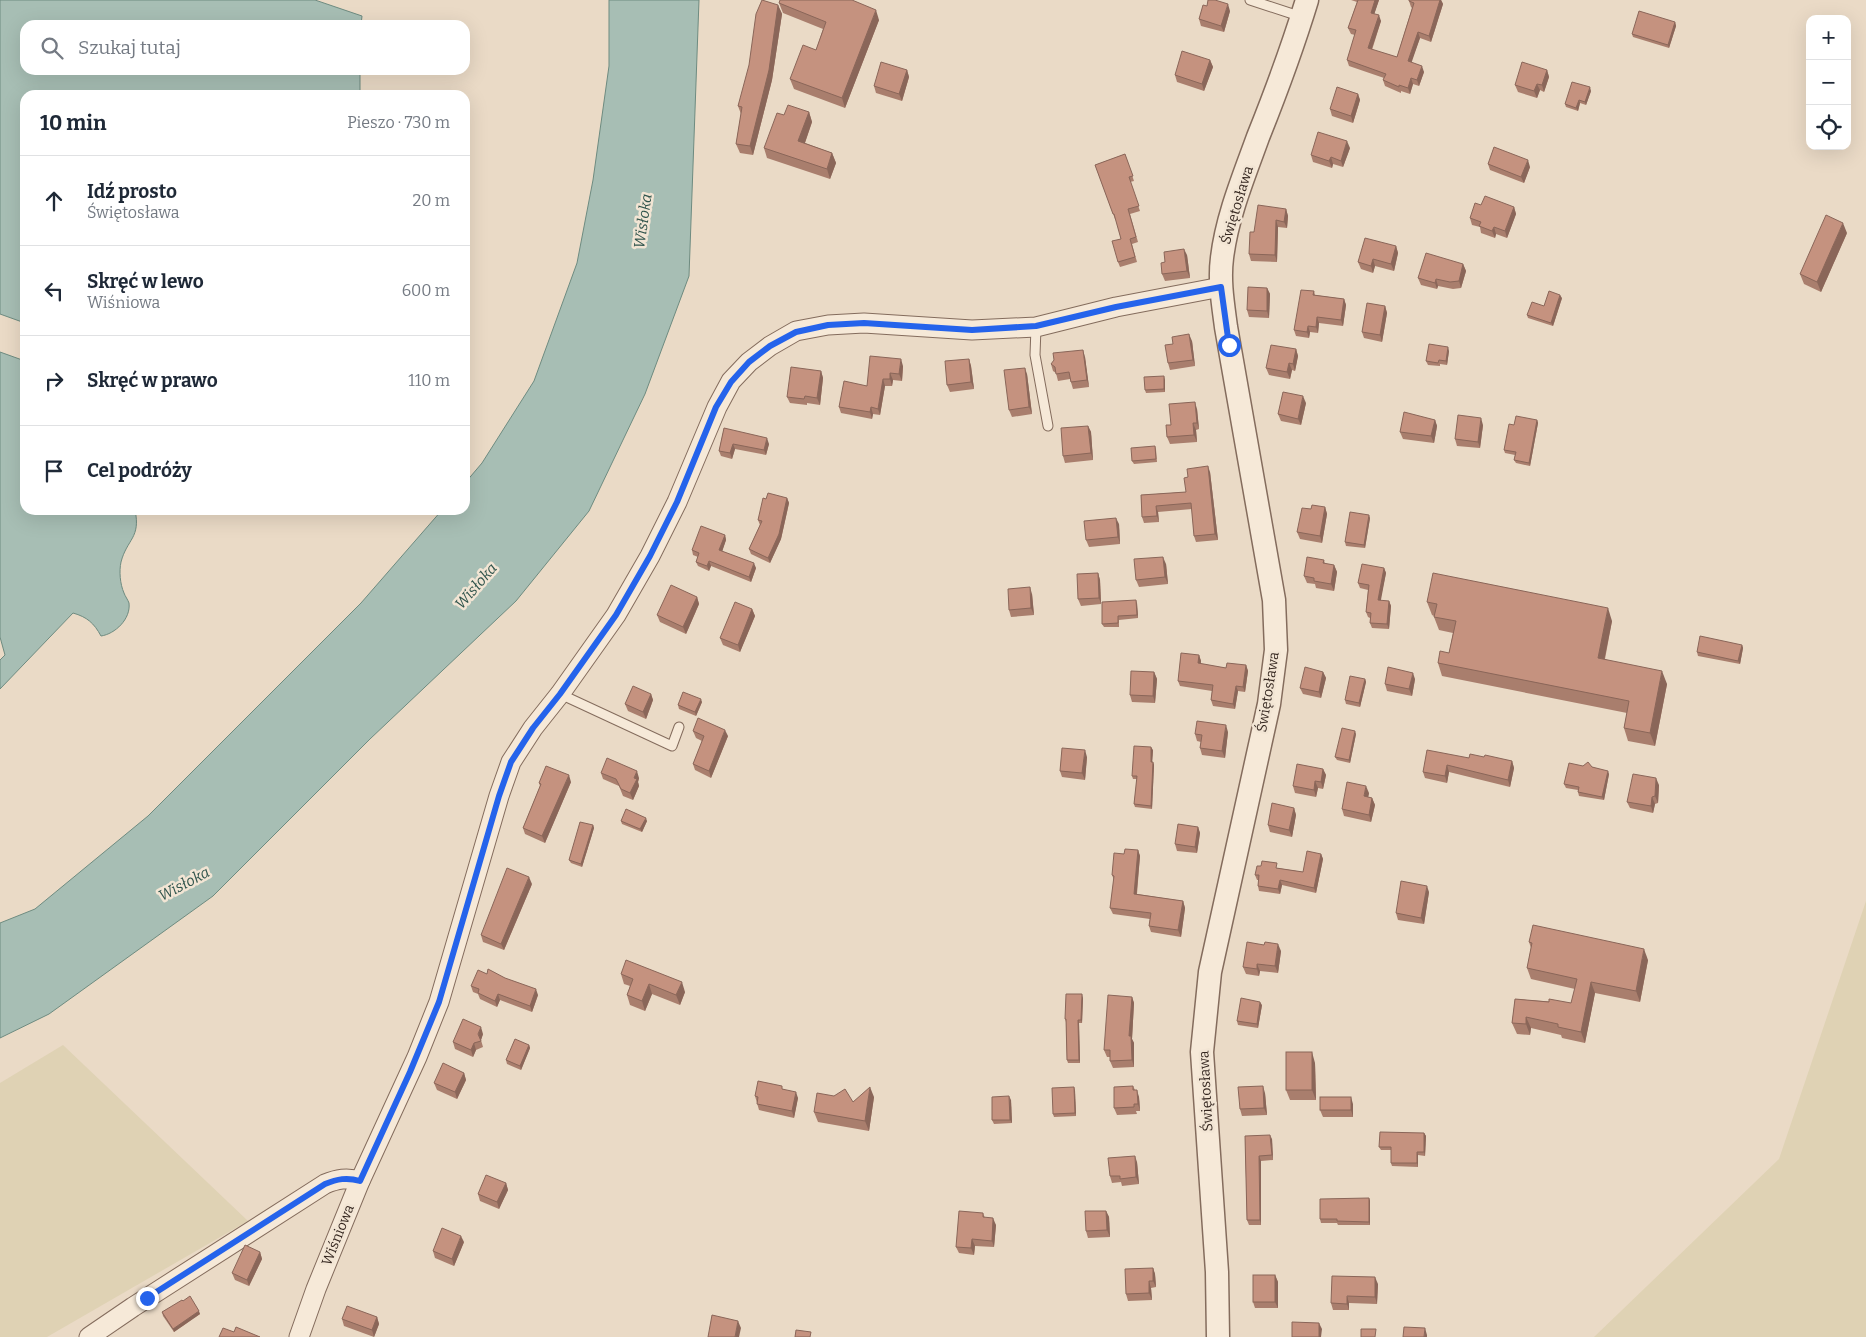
<!DOCTYPE html>
<html lang="pl">
<meta charset="utf-8">
<style>
:root{--surface:#fff;--page:#f2f2f3;--text:#1f2937;--muted:#747a83;--line:#e0e1e3}
body{margin:0;font-family:Bitter,serif;background:var(--page);color:var(--text)}
.controls{position:absolute;right:15px;top:15px;display:grid;overflow:hidden;border-radius:10px;box-shadow:0 5px 20px #0002}
.controls button{width:45px;height:45px;display:grid;place-items:center;padding:0;border:0;border-bottom:1px solid var(--line);background:var(--surface);color:var(--text);font:25px sans-serif}
.stop{position:absolute;width:15px;height:15px;margin:-11px;border:4px solid #2563eb;border-radius:50%;background:#fff}
.stop.end{background:#2563eb;border-color:#fff;box-shadow:0 1px 5px #0008}
.list{margin:0;padding:0;list-style:none}
h2{display:flex;justify-content:space-between;align-items:center;height:65px;margin:0;padding:0 20px;font-size:21px}
h2 small{font-size:16px;font-weight:400;color:var(--muted)}
.list li{display:grid;grid-template-columns:32px 1fr auto;gap:15px;align-items:center;box-sizing:border-box;height:90px;padding:0 20px;border-top:1px solid var(--line)}
.list b{display:block;font-size:19px;white-space:nowrap}
.list p{margin:0;font-size:16px;white-space:nowrap;color:var(--muted)}
.list em{font-size:16px;font-style:normal;color:var(--muted)}
.icon{flex:none;width:28px;height:28px;fill:none;stroke:currentColor;stroke-width:2;stroke-linecap:round;stroke-linejoin:round}
.map{position:relative;flex:none;width:1866px;height:1337px;overflow:hidden}
.search{position:absolute;background:var(--surface);box-shadow:0 5px 20px #0002;left:20px;top:20px;width:450px;height:55px;display:flex;align-items:center;gap:12px;box-sizing:border-box;padding:0 18px;border-radius:15px;color:var(--muted);font-size:19px}
.panel{position:absolute;background:var(--surface);box-shadow:0 5px 20px #0002;left:20px;top:90px;width:450px;height:425px;border-radius:15px}
.map>svg:first-child{display:block}
</style>
<div class="map">
<svg width="1866" height="1337" viewBox="0 0 1866 1337">
<rect width="100%" height="100%" fill="#eadac6"/>
<g fill="#dfd2b4">
<path d="M1866,901V1337H1594L1779,1159Z"/>
<path d="M63,1045L248,1221L47,1337H0V1083Z"/>
</g>
<g fill="#a7beb4" stroke="#6e8b80">
<path d="M0,0H315L362,16L361,25H25V70H360V95H25V323L0,314Z"/>
<path d="M609,0H699L689,276L645,394L589,511L516,601L370,739L213,896L49,1014L0,1038V923L35,909L148,816L361,603L442,510H465V483L482,463L534,381L577,263L593,180L609,66Z"/>
<path d="M0,352L25,361V510H135C141,538 127,539 121,562C119,571 120,584 124,593C125,596 128,600 129,603C131,619 115,634 101,636C94,623 87,617 73,613L0,689V660L5,655L0,637Z"/>
</g>
<g fill="none" stroke-linecap="round" stroke-linejoin="round">
<defs>
<g id="service">
<path d="M1250,0L1302,17"/>
<path d="M1036,327L1035,355L1048,426"/>
<path d="M560,694L672,746L679,727"/>
</g>
<g id="minor">
<path d="M89,1337L133,1307L325,1184C337,1179 347,1177 360,1181"/>
<path d="M299,1337L316,1289L360,1181L417,1057L439,1002L499,796L511,762L533,728L560,694L616,615L650,556L677,502L717,407L731,381L749,362L770,346L796,331L828,325L864,323L972,330L1036,327L1116,307L1221,287"/>
</g>
<path id="tertiary" d="M1218,1337L1217,1272L1202,1052L1210,972L1269,704L1276,650L1274,600L1226,327C1223,304 1219,281 1222,258C1227,216 1244,176 1258,137C1276,92 1293,46 1307,0"/>
</defs>
<use href="#service" stroke="#846c5d" stroke-width="11"/>
<use href="#minor" stroke="#846c5d" stroke-width="21"/>
<use href="#tertiary" stroke="#846c5d" stroke-width="25"/>
<use href="#service" stroke="#f6e9d8" stroke-width="9"/>
<use href="#minor" stroke="#f6e9d8" stroke-width="19"/>
<use href="#tertiary" stroke="#f6e9d8" stroke-width="22"/>
</g>
<g fill="#a97e6d">
<path d="M1351,0H1379L1374,14L1381,21L1372,50L1397,57L1412,8L1411,7L1409,1V0H1441L1443,4L1431,42L1420,38L1411,62L1424,72L1419,86L1413,84L1410,94L1401,91V93L1385,86L1383,80L1384,78L1349,66L1347,60L1355,35L1351,34L1348,28L1357,2Z"/>
<path d="M779,3L879,20L845,108L794,89L790,79L816,50L823,29L783,13Z"/>
<path d="M778,5L782,14L772,80L753,155L740,153L736,144L741,114L738,106Z"/>
<path d="M1230,11L1224,32L1201,26L1199,19Z"/>
<path d="M1675,22L1676,26L1669,48L1633,37L1632,34Z"/>
<path d="M1210,60L1213,67L1204,91L1177,82L1175,75Z"/>
<path d="M907,70L909,77L902,101L876,93L874,86Z"/>
<path d="M1547,70L1549,77L1544,92L1540,90L1537,98L1518,92L1515,85Z"/>
<path d="M1591,91L1586,105L1580,103L1578,111L1566,107L1565,104Z"/>
<path d="M1358,94L1360,100L1353,123L1332,116L1330,109Z"/>
<path d="M809,112L812,122L805,143L832,153L836,163L830,179L767,158L764,148L784,115Z"/>
<path d="M1350,148L1343,167L1333,164L1332,168L1313,162L1311,155Z"/>
<path d="M1125,154L1134,181L1130,182L1140,211L1130,214L1138,242L1132,244L1137,262L1120,267L1118,262L1121,239L1116,219H1115L1095,165Z"/>
<path d="M1488,164L1530,167L1524,183L1490,170Z"/>
<path d="M1481,205L1514,207L1516,214L1507,238L1496,234L1495,238L1481,233L1480,227L1472,225L1470,218Z"/>
<path d="M1286,209L1288,216L1287,228L1278,227L1277,262L1251,261L1249,254L1254,232Z"/>
<path d="M1847,233L1821,292L1804,284L1800,274Z"/>
<path d="M1396,246L1398,253L1394,271L1375,266L1373,273L1361,269L1358,262Z"/>
<path d="M1187,255L1190,278L1165,281L1162,274L1165,262Z"/>
<path d="M1463,264L1466,271L1461,288L1453,289L1438,286L1437,289L1421,285L1418,278Z"/>
<path d="M1267,288L1270,294L1269,318L1249,317L1247,310Z"/>
<path d="M1314,291L1315,295L1344,299L1346,305L1343,326L1319,323L1318,333L1310,332L1309,338L1296,336L1294,330Z"/>
<path d="M1562,298L1553,326L1528,318L1527,315L1544,306Z"/>
<path d="M1385,306L1387,313L1382,342L1364,338L1362,332Z"/>
<path d="M1192,341L1195,366L1170,370L1168,363Z"/>
<path d="M1296,349L1298,356L1295,371L1292,370L1290,379L1269,375L1266,368Z"/>
<path d="M1449,351L1447,365L1440,364V366L1428,365L1426,361Z"/>
<path d="M1085,357L1089,387L1073,389L1070,379L1058,381L1056,373L1053,371L1051,364Z"/>
<path d="M969,359L971,366L974,389L950,392L947,385Z"/>
<path d="M903,366L902,381L893,380L892,386H885L880,415L873,414L872,419L841,413L839,407L867,386Z"/>
<path d="M821,371L823,378L820,405L807,403V405L790,403L787,397Z"/>
<path d="M1027,374L1032,414L1012,417L1009,410Z"/>
<path d="M1165,380V392L1146,393L1145,390Z"/>
<path d="M1306,403L1301,425L1281,421L1278,414Z"/>
<path d="M1197,409L1199,429L1196,430L1197,442L1170,444L1167,437L1171,425Z"/>
<path d="M1435,420L1437,426L1434,443L1403,439L1400,432Z"/>
<path d="M1537,420L1538,423L1530,466L1516,463L1514,460L1515,455L1505,453L1504,450L1514,425Z"/>
<path d="M1483,425L1480,448L1457,446L1455,439Z"/>
<path d="M1088,426L1091,432L1093,460L1065,463L1063,456Z"/>
<path d="M724,428L769,444L766,455L735,449L732,459L721,456L719,451Z"/>
<path d="M1155,446L1156,449L1157,462L1134,464L1132,461Z"/>
<path d="M1210,472L1218,540L1196,542L1194,536L1192,509L1158,512L1159,522L1144,523L1142,517L1141,495L1186,492Z"/>
<path d="M787,498L789,503L781,539L770,563L751,554L749,549L760,525L758,520L766,499Z"/>
<path d="M1325,507L1327,514L1322,543L1300,539L1297,532L1311,509Z"/>
<path d="M1370,518L1365,548L1346,546L1345,542Z"/>
<path d="M1119,524L1120,544L1089,547L1086,540Z"/>
<path d="M725,535L726,540L722,551L756,568L751,582L711,566L709,571L698,566L696,562L698,557L693,555L692,550Z"/>
<path d="M1324,560L1325,564L1334,565L1337,572L1334,591L1316,588L1315,584L1307,583L1304,576Z"/>
<path d="M1166,564L1168,584L1139,587L1136,580Z"/>
<path d="M1384,568L1386,573L1380,601H1389L1391,606L1389,629L1372,628L1370,623V618L1368,617L1366,612L1368,590L1360,588L1358,583Z"/>
<path d="M1098,573L1100,580L1101,604L1081,606L1078,599Z"/>
<path d="M1032,594L1034,615L1011,617L1009,610Z"/>
<path d="M697,597L699,604L686,634L660,622L657,615Z"/>
<path d="M1427,602L1612,621L1605,659L1667,684L1655,746L1628,741L1624,728L1627,713L1442,676L1438,663L1449,653L1453,633L1439,630L1434,617V616L1432,615Z"/>
<path d="M1137,603L1138,618L1119,620V627H1104L1102,624Z"/>
<path d="M752,609L755,616L740,652L723,645L720,638Z"/>
<path d="M1742,645L1743,648L1740,664L1698,656L1697,652Z"/>
<path d="M1199,655L1201,661V664L1226,668L1246,665L1248,671L1245,692L1238,691L1235,709L1213,706L1211,700L1212,691L1180,686L1178,681Z"/>
<path d="M1154,672L1157,679L1155,703L1132,702L1130,695Z"/>
<path d="M1323,672L1326,678L1321,698L1303,694L1300,688Z"/>
<path d="M1365,679L1366,682L1360,707L1346,704L1345,700Z"/>
<path d="M1415,679L1412,696L1387,691L1385,684Z"/>
<path d="M651,694L653,700L646,719L628,711L625,704Z"/>
<path d="M702,702L696,716L679,709L678,705Z"/>
<path d="M693,731L728,736L711,778L695,770L693,764L702,741L696,738Z"/>
<path d="M1228,732L1225,758L1202,755L1200,748L1201,742L1197,741L1195,734Z"/>
<path d="M1356,734L1350,763L1337,760L1335,757Z"/>
<path d="M1153,750L1152,762H1153L1154,765L1152,809L1135,807L1134,804L1137,779H1133L1132,776Z"/>
<path d="M1087,757L1085,780L1062,777L1060,771Z"/>
<path d="M1484,757L1512,761L1514,768L1510,787L1449,772L1447,783L1425,778L1423,772L1469,758Z"/>
<path d="M1592,767L1609,774L1604,800L1579,796L1578,792V790L1566,788L1564,784Z"/>
<path d="M1323,769L1326,775L1323,789L1318,788L1316,797L1295,793L1293,786Z"/>
<path d="M601,773L639,778L638,782L639,786L633,800L623,796L619,786L603,779Z"/>
<path d="M571,782L545,843L525,834L523,828L540,786L539,783Z"/>
<path d="M1659,785L1658,803L1655,804L1653,813L1630,808L1627,802Z"/>
<path d="M1369,793L1368,797L1372,798L1375,805L1371,822L1344,816L1342,809Z"/>
<path d="M1294,808L1296,815L1292,837L1270,832L1268,825Z"/>
<path d="M621,821H647L642,832L622,824Z"/>
<path d="M593,825L594,828L582,867L571,863L569,860Z"/>
<path d="M1198,827L1200,833L1197,853L1177,851L1175,844Z"/>
<path d="M1138,850L1140,856L1137,894L1183,901L1185,908L1181,937L1151,932L1149,926L1150,919L1113,914L1110,908L1114,880L1112,875L1124,854Z"/>
<path d="M1321,854L1323,859L1316,893L1282,885L1280,894L1259,891L1258,886L1259,880H1257L1255,875L1278,868L1303,872Z"/>
<path d="M532,884L504,950L483,942L481,935Z"/>
<path d="M1429,892L1424,924L1398,920L1396,913Z"/>
<path d="M1529,942L1648,960L1640,1002L1595,993L1585,1043L1562,1038L1561,1035L1531,1028L1530,1035L1517,1034L1512,1023L1515,999L1571,1003L1575,989L1531,979L1527,968L1531,948Z"/>
<path d="M1281,951L1278,973L1260,971L1259,976L1246,974L1243,967Z"/>
<path d="M621,974L685,992L680,1005L652,994L645,1011L630,1005L627,995L630,986L624,984Z"/>
<path d="M471,986L538,995L532,1012L500,1000L497,1007L480,999L478,994L473,992Z"/>
<path d="M1132,997L1134,1003L1132,1039L1134,1043V1067L1113,1068L1110,1061V1057H1107L1104,1050Z"/>
<path d="M1083,998L1082,1023H1079L1080,1063H1068L1067,1060L1066,1022L1065,1019Z"/>
<path d="M1262,1005L1258,1028L1238,1025L1237,1021Z"/>
<path d="M483,1034L481,1040L483,1047L476,1050L473,1057L455,1049L453,1042Z"/>
<path d="M529,1045L530,1048L521,1070L507,1064L506,1060Z"/>
<path d="M1315,1063L1316,1100H1290L1286,1090Z"/>
<path d="M464,1073L466,1080L457,1099L437,1090L434,1083Z"/>
<path d="M1133,1086L1135,1090L1139,1097L1140,1111H1136L1137,1114L1117,1115L1114,1108Z"/>
<path d="M1074,1087L1075,1091L1076,1116L1054,1117L1053,1114Z"/>
<path d="M783,1089L798,1098L794,1118L759,1110L755,1096Z"/>
<path d="M1265,1093L1267,1115L1242,1116L1240,1109Z"/>
<path d="M874,1097L869,1131L818,1122L814,1112Z"/>
<path d="M1011,1100L1012,1123L994,1124L992,1120Z"/>
<path d="M1353,1104V1117H1323L1320,1110Z"/>
<path d="M1424,1133L1426,1136L1425,1156L1418,1155V1167L1392,1166L1391,1163V1150H1381L1379,1147Z"/>
<path d="M1245,1136L1272,1139L1273,1160L1261,1161V1225H1249L1247,1220Z"/>
<path d="M1137,1162L1139,1184L1122,1186L1121,1182L1112,1183L1110,1176Z"/>
<path d="M506,1183L508,1190L499,1209L480,1201L478,1194Z"/>
<path d="M1369,1198L1370,1201V1225H1338L1337,1223H1321L1320,1219Z"/>
<path d="M1106,1211L1109,1217L1110,1237L1088,1238L1086,1231Z"/>
<path d="M983,1213L985,1218L996,1225L994,1247L975,1246L974,1255L959,1253L956,1247Z"/>
<path d="M464,1242L454,1266L435,1258L433,1251Z"/>
<path d="M260,1252L262,1259L249,1286L235,1280L232,1273Z"/>
<path d="M1153,1268L1155,1274L1156,1287L1151,1288L1152,1300L1128,1301L1126,1294Z"/>
<path d="M1275,1275L1278,1282V1308H1255L1253,1302Z"/>
<path d="M1378,1284L1377,1304L1349,1303V1310H1333L1331,1303Z"/>
<path d="M183,1301L200,1314L174,1332L163,1316L162,1312Z"/>
<path d="M377,1317L379,1324L374,1337L344,1326L342,1319Z"/>
</g>
<g fill="#8a6659">
<path d="M1375,0H1379L1373,18L1371,13Z"/>
<path d="M1440,0H1441L1443,4L1431,42L1429,36Z"/>
<path d="M1228,4L1230,11L1224,32L1221,26Z"/>
<path d="M778,5L782,14L772,80L753,155L750,146Z"/>
<path d="M876,10L879,20L845,108L842,98Z"/>
<path d="M1379,15L1381,21L1370,54L1368,48Z"/>
<path d="M1675,22L1676,26L1669,48L1668,45Z"/>
<path d="M1418,32L1420,38L1410,67L1408,61Z"/>
<path d="M1210,60L1213,67L1204,91L1202,84Z"/>
<path d="M1422,66L1424,72L1419,86L1417,80Z"/>
<path d="M907,70L909,77L902,101L899,94Z"/>
<path d="M1547,70L1549,77L1544,92L1542,85Z"/>
<path d="M1411,78L1413,84L1410,94L1408,88Z"/>
<path d="M1537,84L1540,90L1537,98L1534,91Z"/>
<path d="M1590,87L1591,91L1586,105L1585,102Z"/>
<path d="M1358,94L1360,100L1353,123L1351,116Z"/>
<path d="M1579,100L1580,103L1578,111L1576,108Z"/>
<path d="M809,112L812,122L802,151L798,141Z"/>
<path d="M1347,141L1350,148L1343,167L1341,161Z"/>
<path d="M832,153L836,163L830,179L827,169Z"/>
<path d="M1331,157L1333,164L1332,168L1329,161Z"/>
<path d="M1528,160L1530,167L1524,183L1521,177Z"/>
<path d="M1514,207L1516,214L1507,238L1505,231Z"/>
<path d="M1286,209L1288,216L1287,228L1284,222Z"/>
<path d="M1276,220L1278,227L1277,262L1275,255Z"/>
<path d="M1843,223L1847,233L1821,292L1817,282Z"/>
<path d="M1494,227L1496,234L1495,238L1492,231Z"/>
<path d="M1396,246L1398,253L1394,271L1391,264Z"/>
<path d="M1184,249L1187,255L1190,278L1187,271Z"/>
<path d="M1373,259L1375,266L1373,273L1371,266Z"/>
<path d="M1463,264L1466,271L1461,288L1459,281Z"/>
<path d="M1436,279L1438,286L1437,289L1435,283Z"/>
<path d="M1267,288L1270,294L1269,318L1267,311Z"/>
<path d="M1560,295L1562,298L1553,326L1551,323Z"/>
<path d="M1344,299L1346,305L1343,326L1341,320Z"/>
<path d="M1385,306L1387,313L1382,342L1380,335Z"/>
<path d="M1317,317L1319,323L1318,333L1316,327Z"/>
<path d="M1308,326L1310,332L1309,338L1307,332Z"/>
<path d="M1189,334L1192,341L1195,366L1193,360Z"/>
<path d="M1448,347L1449,351L1447,365L1446,361Z"/>
<path d="M1296,349L1298,356L1295,371L1293,364Z"/>
<path d="M1083,350L1085,357L1089,387L1087,380Z"/>
<path d="M901,359L903,366L902,381L899,374Z"/>
<path d="M969,359L971,366L974,389L971,382Z"/>
<path d="M1289,363L1292,370L1290,379L1287,372Z"/>
<path d="M1025,368L1027,374L1032,414L1029,407Z"/>
<path d="M821,371L823,378L820,405L817,398Z"/>
<path d="M890,373L893,380L892,386L890,379Z"/>
<path d="M1164,376L1165,380V392L1164,389Z"/>
<path d="M883,379L885,386L880,415L878,409Z"/>
<path d="M1303,396L1306,403L1301,425L1298,419Z"/>
<path d="M1195,402L1197,409L1199,429L1197,423Z"/>
<path d="M871,407L873,414L872,419L870,412Z"/>
<path d="M1481,418L1483,425L1480,448L1478,442Z"/>
<path d="M1435,420L1437,426L1434,443L1431,436Z"/>
<path d="M1537,420L1538,423L1530,466L1529,463Z"/>
<path d="M1193,423L1196,430L1197,442L1194,435Z"/>
<path d="M1088,426L1091,432L1093,460L1091,453Z"/>
<path d="M767,438L769,444L766,455L764,450Z"/>
<path d="M733,444L735,449L732,459L730,453Z"/>
<path d="M1208,466L1210,472L1218,540L1215,534Z"/>
<path d="M787,498L789,503L781,539L770,563L768,558Z"/>
<path d="M1156,506L1158,512L1159,522L1157,516Z"/>
<path d="M1325,507L1327,514L1322,543L1320,536Z"/>
<path d="M1369,515L1370,518L1365,548L1364,545Z"/>
<path d="M1116,518L1119,524L1120,544L1118,537Z"/>
<path d="M725,535L726,540L721,555L719,550Z"/>
<path d="M1163,557L1166,564L1168,584L1165,577Z"/>
<path d="M709,561L711,566L709,571L707,566Z"/>
<path d="M754,563L756,568L751,582L749,577Z"/>
<path d="M1334,565L1337,572L1334,591L1331,584Z"/>
<path d="M1384,568L1386,573L1380,605L1378,600Z"/>
<path d="M1098,573L1100,580L1101,604L1099,598Z"/>
<path d="M1030,587L1032,594L1034,615L1031,608Z"/>
<path d="M697,597L699,604L686,634L683,627Z"/>
<path d="M1136,600L1137,603L1138,618L1137,615Z"/>
<path d="M1389,601L1391,606L1389,629L1387,624Z"/>
<path d="M1608,608L1612,621L1602,671L1598,658Z"/>
<path d="M752,609L755,616L740,652L738,645Z"/>
<path d="M1742,645L1743,648L1740,664L1738,661Z"/>
<path d="M1199,655L1201,661L1200,669L1198,663Z"/>
<path d="M1246,665L1248,671L1245,692L1243,687Z"/>
<path d="M1662,671L1667,684L1655,746L1650,733Z"/>
<path d="M1154,672L1157,679L1155,703L1153,696Z"/>
<path d="M1323,672L1326,678L1321,698L1319,692Z"/>
<path d="M1413,673L1415,679L1412,696L1409,689Z"/>
<path d="M1365,679L1366,682L1360,707L1359,703Z"/>
<path d="M1236,686L1238,691L1235,709L1233,704Z"/>
<path d="M651,694L653,700L646,719L643,712Z"/>
<path d="M701,699L702,702L696,716L695,712Z"/>
<path d="M1226,725L1228,732L1225,758L1222,751Z"/>
<path d="M725,730L728,736L711,778L709,771Z"/>
<path d="M1355,731L1356,734L1350,763L1349,760Z"/>
<path d="M1151,747L1153,750L1152,765L1151,762Z"/>
<path d="M1085,750L1087,757L1085,780L1082,773Z"/>
<path d="M1512,761L1514,768L1510,787L1508,780Z"/>
<path d="M1153,762L1154,765L1152,809L1151,806Z"/>
<path d="M1447,765L1449,772L1447,783L1445,776Z"/>
<path d="M1323,769L1326,775L1323,789L1321,782Z"/>
<path d="M637,771L639,778L638,782L639,786L633,800L630,793L634,778Z"/>
<path d="M1608,771L1609,774L1604,800L1602,797Z"/>
<path d="M569,775L571,782L545,843L542,836Z"/>
<path d="M1656,778L1659,785L1658,803L1655,796Z"/>
<path d="M1315,781L1318,788L1316,797L1314,790Z"/>
<path d="M1366,786L1369,793L1367,803L1364,796Z"/>
<path d="M1652,797L1655,804L1653,813L1651,806Z"/>
<path d="M1372,798L1375,805L1371,822L1369,815Z"/>
<path d="M1294,808L1296,815L1292,837L1289,830Z"/>
<path d="M646,818L647,821L642,832L640,829Z"/>
<path d="M593,825L594,828L582,867L581,864Z"/>
<path d="M1198,827L1200,833L1197,853L1195,847Z"/>
<path d="M1138,850L1140,856L1136,900L1134,894Z"/>
<path d="M1321,854L1323,859L1316,893L1314,888Z"/>
<path d="M529,877L532,884L504,950L501,944Z"/>
<path d="M1280,880L1282,885L1280,894L1278,889Z"/>
<path d="M1427,886L1429,892L1424,924L1421,918Z"/>
<path d="M1183,901L1185,908L1181,937L1178,930Z"/>
<path d="M1278,944L1281,951L1278,973L1275,966Z"/>
<path d="M1644,949L1648,960L1640,1002L1636,991Z"/>
<path d="M1257,964L1260,971L1259,976L1257,969Z"/>
<path d="M682,982L685,992L680,1005L676,995Z"/>
<path d="M1591,982L1595,993L1585,1043L1581,1032Z"/>
<path d="M649,984L652,994L645,1011L642,1001Z"/>
<path d="M536,989L538,995L532,1012L530,1006Z"/>
<path d="M498,994L500,1000L497,1007L495,1001Z"/>
<path d="M1082,994L1083,998L1082,1023L1081,1020Z"/>
<path d="M1132,997L1134,1003L1132,1039L1134,1043V1067L1132,1060L1129,1036Z"/>
<path d="M1260,1002L1262,1005L1258,1028L1257,1024Z"/>
<path d="M1526,1017L1531,1028L1530,1035L1526,1024Z"/>
<path d="M1078,1020L1079,1023L1080,1063L1079,1060Z"/>
<path d="M481,1027L483,1034L481,1040L478,1034Z"/>
<path d="M474,1043L476,1050L473,1057L471,1050Z"/>
<path d="M529,1045L530,1048L521,1070L520,1066Z"/>
<path d="M1312,1052L1315,1063L1316,1100L1312,1090Z"/>
<path d="M464,1073L466,1080L457,1099L455,1092Z"/>
<path d="M1263,1086L1265,1093L1267,1115L1264,1108Z"/>
<path d="M870,1087L874,1097L869,1131L865,1121Z"/>
<path d="M1074,1087L1075,1091L1076,1116L1075,1113Z"/>
<path d="M1137,1090L1139,1097L1140,1111L1138,1104Z"/>
<path d="M796,1092L798,1098L794,1118L792,1111Z"/>
<path d="M1009,1096L1011,1100L1012,1123L1010,1120Z"/>
<path d="M1351,1097L1353,1104V1117L1351,1110Z"/>
<path d="M1424,1133L1426,1136L1425,1156L1424,1152Z"/>
<path d="M1270,1135L1272,1139L1273,1160L1272,1155Z"/>
<path d="M1417,1152L1418,1155V1167L1417,1163Z"/>
<path d="M1135,1156L1137,1162L1139,1184L1136,1177Z"/>
<path d="M1259,1156L1261,1161V1225L1260,1220Z"/>
<path d="M506,1183L508,1190L499,1209L497,1202Z"/>
<path d="M1369,1198L1370,1201V1225L1369,1222Z"/>
<path d="M1106,1211L1109,1217L1110,1237L1107,1230Z"/>
<path d="M993,1218L996,1225L994,1247L992,1241Z"/>
<path d="M461,1236L464,1242L454,1266L452,1259Z"/>
<path d="M972,1239L975,1246L974,1255L971,1248Z"/>
<path d="M260,1252L262,1259L249,1286L247,1280Z"/>
<path d="M1153,1268L1155,1274L1156,1287L1153,1281Z"/>
<path d="M1275,1275L1278,1282V1308L1275,1302Z"/>
<path d="M1375,1277L1378,1284L1377,1304L1375,1297Z"/>
<path d="M1149,1281L1151,1288L1152,1300L1149,1293Z"/>
<path d="M1347,1296L1349,1303V1310L1347,1304Z"/>
<path d="M199,1311L200,1314L174,1332L173,1329Z"/>
<path d="M377,1317L379,1324L374,1337L372,1330Z"/>
<path d="M738,1321L741,1328L739,1337H735Z"/>
<path d="M1319,1323L1322,1329L1321,1337H1319Z"/>
<path d="M1425,1328L1427,1335V1337H1424Z"/>
</g>
<g fill="#c5927f" stroke="#8a6659">
<path d="M762,0L778,5L769,70L750,146L736,144L742,107L738,106L749,65L756,14Z"/>
<path d="M780,0H852L876,10L842,98L790,79L803,45L816,50L826,22L779,3Z"/>
<path d="M1208,0H1215L1228,4L1221,26L1199,19L1203,5L1207,6Z"/>
<path d="M1358,0H1375L1371,13L1379,15L1368,48L1397,57L1414,3L1409,1V0H1440L1429,36L1418,32L1408,61L1422,66L1417,80L1411,78L1408,88L1399,85V87L1383,80L1386,74L1347,60L1356,30L1348,28Z"/>
<path d="M1639,11L1675,22L1668,45L1632,34Z"/>
<path d="M1182,51L1210,60L1202,84L1175,75Z"/>
<path d="M881,62L907,70L899,94L874,86Z"/>
<path d="M1522,62L1547,70L1542,85L1537,84L1534,91L1515,85Z"/>
<path d="M1572,82L1590,87L1585,102L1579,100L1576,108L1565,104Z"/>
<path d="M1337,87L1358,94L1351,116L1330,109Z"/>
<path d="M788,105L809,112L798,141L832,153L827,169L764,148L777,113L784,115Z"/>
<path d="M1318,132L1347,141L1341,161L1331,157L1329,161L1311,155Z"/>
<path d="M1494,147L1528,160L1521,177L1488,164Z"/>
<path d="M1125,154L1133,176L1129,177L1139,206L1128,209L1136,237L1130,239L1135,257L1118,262L1112,241L1121,239L1114,214H1113L1095,165Z"/>
<path d="M1485,196L1514,207L1505,231L1494,227L1492,231L1479,226L1481,222L1470,218L1475,203L1481,205Z"/>
<path d="M1258,205L1286,209L1284,222L1276,220L1275,255L1249,254L1250,232H1254Z"/>
<path d="M1826,215L1843,223L1817,282L1800,274Z"/>
<path d="M1365,238L1396,246L1391,264L1373,259L1371,266L1358,262Z"/>
<path d="M1184,249L1187,271L1162,274L1161,263L1165,262L1164,252Z"/>
<path d="M1426,253L1463,264L1459,281L1450,282L1436,279L1435,283L1418,278Z"/>
<path d="M1248,287L1267,288V311L1247,310Z"/>
<path d="M1301,290L1314,291L1313,295L1344,299L1341,320L1317,317L1316,327L1308,326L1307,332L1294,330Z"/>
<path d="M1549,291L1560,295L1551,323L1527,315L1532,302L1544,306Z"/>
<path d="M1367,303L1385,306L1380,335L1362,332Z"/>
<path d="M1189,334L1193,360L1168,363L1165,345L1173,344L1172,337Z"/>
<path d="M1429,344L1448,347L1446,361L1439,360L1438,363L1426,361Z"/>
<path d="M1271,345L1296,349L1293,364L1289,363L1287,372L1266,368Z"/>
<path d="M1083,350L1087,380L1071,382L1069,372L1056,374L1055,367L1051,364L1054,360L1053,353Z"/>
<path d="M870,356L901,359L899,374L890,373V379H883L878,409L871,407L870,412L839,407L844,381L867,386Z"/>
<path d="M969,359L971,382L947,385L945,361Z"/>
<path d="M791,367L821,371L817,398L805,396L804,399L787,397Z"/>
<path d="M1025,368L1029,407L1009,410L1004,370Z"/>
<path d="M1164,376V389L1145,390L1144,377Z"/>
<path d="M1283,392L1303,396L1298,419L1278,414Z"/>
<path d="M1195,402L1197,423H1193L1194,435L1167,437L1166,425H1171L1169,404Z"/>
<path d="M1404,412L1435,420L1431,436L1400,432Z"/>
<path d="M1458,415L1481,418L1478,442L1455,439Z"/>
<path d="M1516,416L1537,420L1529,463L1514,460L1516,452L1504,450L1509,424L1514,425Z"/>
<path d="M1088,426L1091,453L1063,456L1061,428Z"/>
<path d="M724,428L767,438L764,450L733,444L730,453L719,451Z"/>
<path d="M1155,446L1156,459L1132,461L1131,448Z"/>
<path d="M1208,466L1215,534L1194,536L1191,503L1156,506L1157,516L1142,517L1141,495L1186,492L1184,478L1188,477L1187,469Z"/>
<path d="M768,493L787,498L779,534L768,558L749,549L762,521L758,520L763,498L766,499Z"/>
<path d="M1312,505L1325,507L1320,536L1297,532L1302,508L1311,509Z"/>
<path d="M1350,512L1369,515L1364,545L1345,542Z"/>
<path d="M1116,518L1118,537L1086,540L1084,521Z"/>
<path d="M701,526L725,535L719,550L754,563L749,577L709,561L707,566L696,562L699,553L692,550Z"/>
<path d="M1163,557L1165,577L1136,580L1134,559Z"/>
<path d="M1307,557L1324,560L1323,563L1334,565L1331,584L1314,581V578L1304,576Z"/>
<path d="M1362,564L1384,568L1378,600L1389,601L1387,624L1370,623L1371,613L1366,612L1369,585L1358,583Z"/>
<path d="M1098,573L1099,598L1078,599L1077,574Z"/>
<path d="M1433,573L1608,608L1598,658L1662,671L1650,733L1624,728L1629,701L1438,663L1440,651L1449,653L1456,621L1434,617L1437,604L1427,602Z"/>
<path d="M671,585L697,597L683,627L657,615Z"/>
<path d="M1030,587L1031,608L1009,610L1008,589Z"/>
<path d="M1136,600L1137,615L1118,616V623L1102,624V602Z"/>
<path d="M735,602L752,609L738,645L720,638Z"/>
<path d="M1700,636L1742,645L1738,661L1697,652Z"/>
<path d="M1181,653L1199,655L1198,663L1226,668L1227,663L1246,665L1243,687L1236,686L1233,704L1211,700L1213,685L1178,681Z"/>
<path d="M1305,667L1323,672L1319,692L1300,688Z"/>
<path d="M1388,667L1413,673L1409,689L1385,684Z"/>
<path d="M1131,671L1154,672L1153,696L1130,695Z"/>
<path d="M1350,676L1365,679L1359,703L1345,700Z"/>
<path d="M633,686L651,694L643,712L625,704Z"/>
<path d="M683,692L701,699L695,712L678,705Z"/>
<path d="M698,718L725,730L709,771L693,764L704,736L693,731Z"/>
<path d="M1197,721L1226,725L1222,751L1200,748L1202,735L1195,734Z"/>
<path d="M1342,728L1355,731L1349,760L1335,757Z"/>
<path d="M1134,746L1151,747V762H1153L1151,806L1134,804L1137,776H1132Z"/>
<path d="M1062,748L1085,750L1082,773L1060,771Z"/>
<path d="M1427,750L1469,758L1470,754L1484,757L1485,755L1512,761L1508,780L1447,765L1445,776L1423,772Z"/>
<path d="M607,758L637,771L634,778L637,779L630,793L621,789L616,779L601,773Z"/>
<path d="M1588,762L1592,767L1608,771L1602,797L1578,792L1579,787L1564,784L1569,763L1583,766Z"/>
<path d="M1297,764L1323,769L1321,782L1315,781L1314,790L1293,786Z"/>
<path d="M546,766L569,775L542,836L523,828L541,784L539,783Z"/>
<path d="M1633,774L1656,778L1655,796L1652,797L1651,806L1627,802Z"/>
<path d="M1347,782L1366,786L1364,796L1372,798L1369,815L1342,809Z"/>
<path d="M1272,803L1294,808L1289,830L1268,825Z"/>
<path d="M626,809L646,818L640,829L621,821Z"/>
<path d="M580,822L593,825L581,864L569,860Z"/>
<path d="M1178,824L1198,827L1195,847L1175,844Z"/>
<path d="M1125,849L1138,850L1134,894L1183,901L1178,930L1149,926L1151,913L1110,908L1114,876L1112,875L1114,853L1124,854Z"/>
<path d="M1307,851L1321,854L1314,888L1280,880L1278,889L1258,886L1259,875H1255L1257,866H1261L1262,861L1277,863L1276,868L1303,872Z"/>
<path d="M507,868L529,877L501,944L481,935Z"/>
<path d="M1401,881L1427,886L1421,918L1396,913Z"/>
<path d="M1533,925L1644,949L1636,991L1591,982L1581,1032L1558,1027V1024L1526,1017V1024L1512,1023L1515,999L1549,1002V999L1571,1003L1577,979L1527,968L1532,943L1529,942Z"/>
<path d="M1247,942L1264,945L1265,942L1278,944L1275,966L1257,964V969L1243,967Z"/>
<path d="M626,960L682,982L676,995L649,984L642,1001L627,995L633,979L621,974Z"/>
<path d="M488,969L505,978L536,989L530,1006L498,994L495,1001L478,993L479,989L471,986L478,970L487,974Z"/>
<path d="M1066,994H1082L1081,1020H1078L1079,1060H1067L1066,1019H1065Z"/>
<path d="M1108,995L1132,997L1129,1036H1131L1132,1060L1110,1061V1050H1104Z"/>
<path d="M1241,998L1260,1002L1257,1024L1237,1021Z"/>
<path d="M463,1019L481,1027L478,1034L481,1041L474,1043L471,1050L453,1042Z"/>
<path d="M515,1039L529,1045L520,1066L506,1060Z"/>
<rect x="1286" y="1052" width="26" height="38"/>
<path d="M443,1063L464,1073L455,1092L434,1083Z"/>
<path d="M758,1081L782,1086V1089L796,1092L792,1111L757,1104L758,1097L755,1096Z"/>
<path d="M1133,1086V1090H1137L1138,1104H1134V1107L1114,1108V1087Z"/>
<path d="M1263,1086L1264,1108L1240,1109L1238,1087Z"/>
<path d="M870,1087L865,1121L814,1112L817,1093L834,1096L845,1089L853,1102Z"/>
<path d="M1074,1087L1075,1113L1053,1114L1052,1088Z"/>
<path d="M1009,1096L1010,1120H992V1097Z"/>
<rect x="1320" y="1097" width="31" height="13"/>
<path d="M1380,1132L1424,1133V1152H1417V1163H1391V1147H1379Z"/>
<path d="M1270,1135L1272,1155L1259,1156L1260,1220H1247L1245,1136Z"/>
<path d="M1135,1156L1136,1177L1120,1179V1176H1110L1108,1158Z"/>
<path d="M486,1175L506,1183L497,1202L478,1194Z"/>
<path d="M1369,1198V1222L1337,1221V1219H1320V1199Z"/>
<path d="M959,1211L983,1213V1217L993,1218L992,1241L972,1239L971,1248L956,1247Z"/>
<path d="M1085,1211H1106L1107,1230L1086,1231Z"/>
<path d="M442,1228L461,1236L452,1259L433,1251Z"/>
<path d="M245,1245L260,1252L247,1280L232,1273Z"/>
<path d="M1153,1268V1281H1149V1293L1126,1294L1125,1269Z"/>
<rect x="1253" y="1275" width="22" height="27"/>
<path d="M1332,1276L1375,1277V1297L1347,1296V1304L1331,1303Z"/>
<path d="M190,1296L199,1311L173,1329L162,1312L182,1300L183,1301Z"/>
<path d="M347,1306L377,1317L372,1330L342,1319Z"/>
<path d="M712,1315L738,1321L735,1337H708Z"/>
<path d="M1292,1322L1319,1323V1337H1292Z"/>
<path d="M236,1327L260,1337H219L223,1328L234,1332Z"/>
<path d="M1404,1327L1425,1328L1424,1337H1403Z"/>
<path d="M1361,1329H1376L1375,1337H1361Z"/>
<path d="M796,1330L811,1332L810,1337H795Z"/>
</g>
<g fill="none" stroke-linecap="round" stroke-linejoin="round">
<path stroke="#2563eb" stroke-width="6" d="M147,1298L325,1184C337,1179 347,1177 360,1181L410,1072L439,1002L499,796L511,762L533,728L560,694L616,615L650,556L677,502L716,407L731,382L749,362L770,346L796,332L828,325L864,323L972,330L1036,326L1116,307L1221,287L1229,345"/>
</g>
<g text-anchor="middle" dominant-baseline="central" stroke-width="5" stroke-linejoin="round" paint-order="stroke">
<g font-size="14" fill="#352720" stroke="#f2e5d4">
<text transform="translate(1237 205) rotate(-73)">Świętosława</text>
<text transform="translate(1268 692) rotate(-81)">Świętosława</text>
<text transform="translate(1206 1091) rotate(-93)">Świętosława</text>
<text transform="translate(338 1235) rotate(-68)">Wiśniowa</text>
</g>
<g font-size="15" font-style="italic" fill="#30544c" stroke="#f2e5d4">
<text transform="translate(643 221) rotate(-82)">Wisłoka</text>
<text transform="translate(476 586) rotate(-49)">Wisłoka</text>
<text transform="translate(184 884) rotate(-28)">Wisłoka</text>
</g>
</g>
</svg>
<div class="controls">
<button>+</button>
<button>−</button>
<button><svg class="icon" aria-label="locate" viewBox="0 0 24 24"><circle cx="12" cy="12" r="6"/><path d="M12 2v4M12 18v4M2 12h4M18 12h4"/></svg></button>
</div>
<div class="stop" style="left:1229px;top:345px"></div>
<div class="stop end" style="left:147px;top:1298px"></div>
<div class="search"><svg class="icon" aria-label="search" viewBox="0 0 24 24"><circle cx="10" cy="10" r="6"/><path d="M15 15l6 6"/></svg>Szukaj tutaj</div>
<section class="panel">
<h2>10 min<small>Pieszo · 730 m</small></h2>
<ul class="list">
<li><svg class="icon" aria-label="ahead" viewBox="0 0 24 24"><path d="M12 20V5M6 11l6-6 6 6"/></svg><div><b>Idź prosto</b><p>Świętosława</p></div><em>20 m</em></li>
<li><svg class="icon" aria-label="left" viewBox="0 0 24 24"><path d="M17 20v-9H6M10 6l-5 5 5 5"/></svg><div><b>Skręć w lewo</b><p>Wiśniowa</p></div><em>600 m</em></li>
<li><svg class="icon" aria-label="right" viewBox="0 0 24 24"><path d="M7 20v-9h11M14 6l5 5-5 5"/></svg><div><b>Skręć w prawo</b></div><em>110 m</em></li>
<li><svg class="icon" aria-label="arrive" viewBox="0 0 24 24"><path d="M6 21V4h12l-3 4 3 4H6"/></svg><div><b>Cel podróży</b></div></li>
</ul>
</section>
</div>
